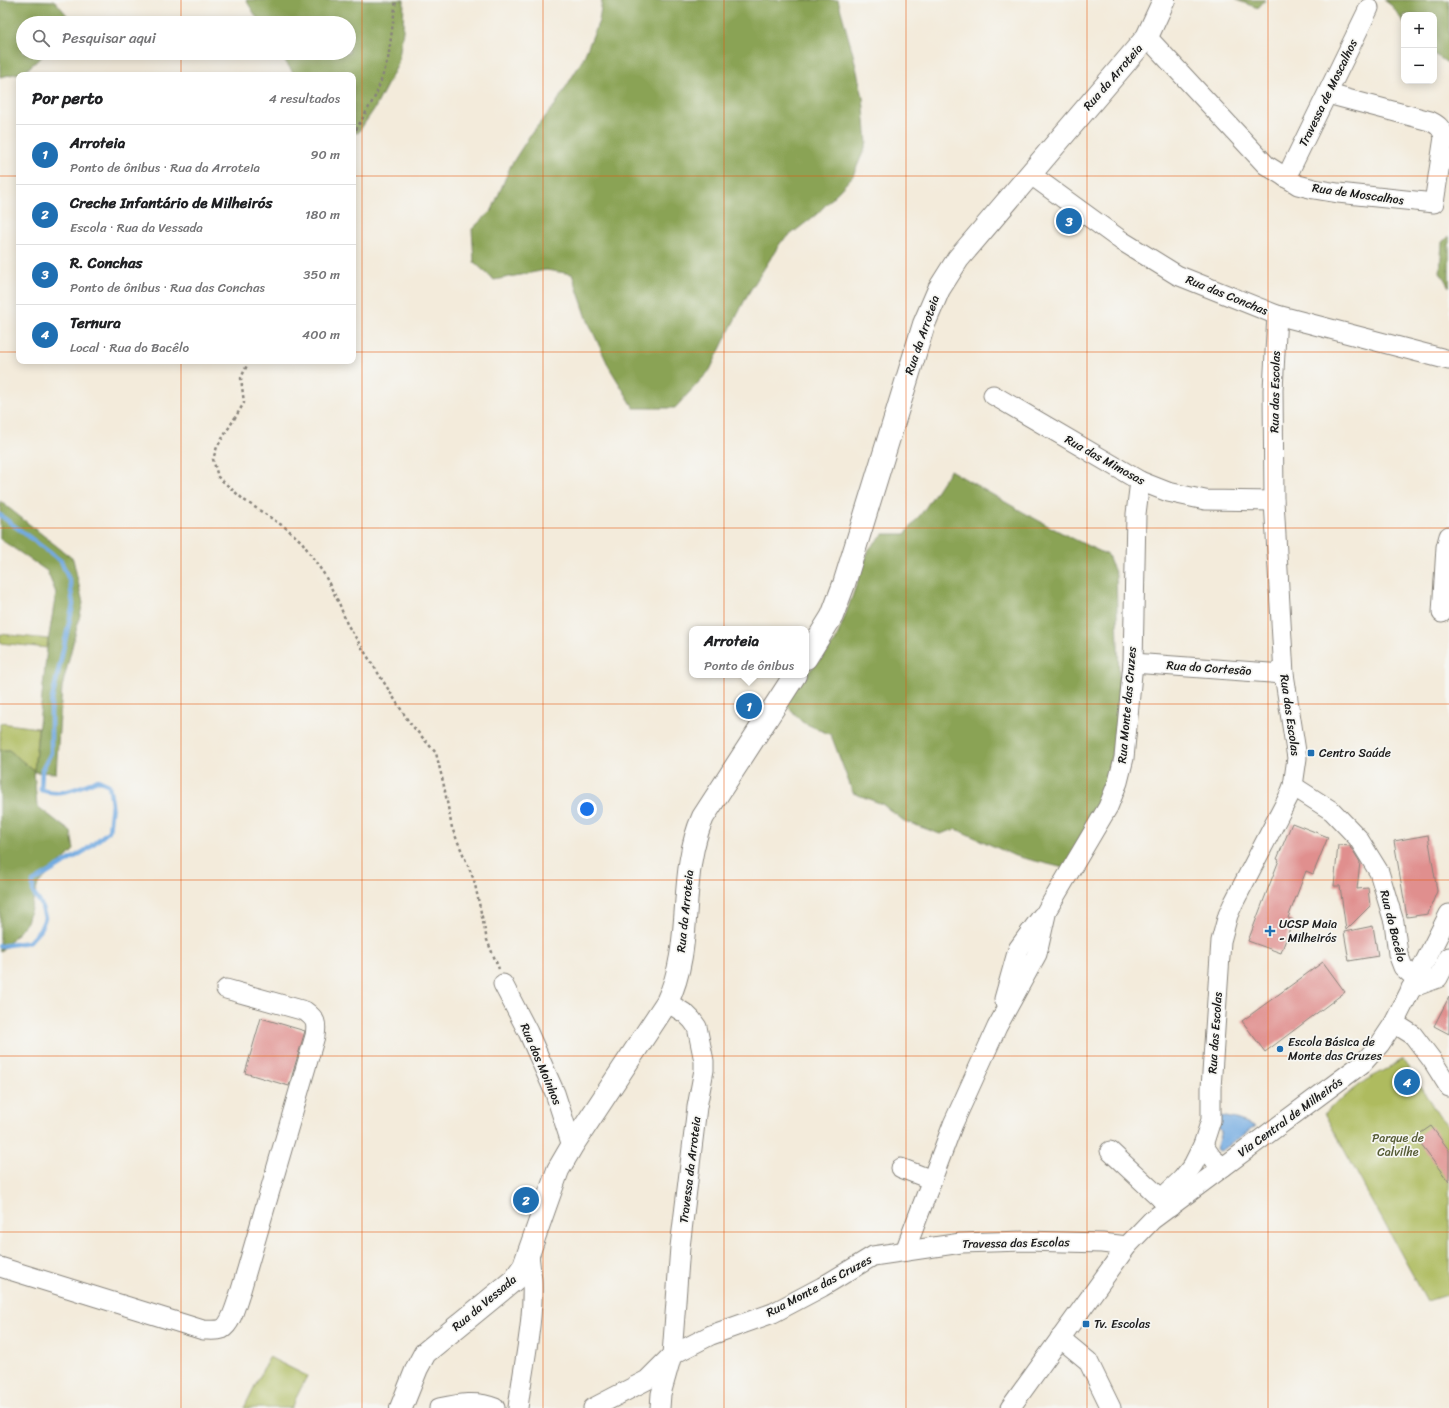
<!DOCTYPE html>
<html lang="pt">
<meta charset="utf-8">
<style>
:root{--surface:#fff;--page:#f6f6f6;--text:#202124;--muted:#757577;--line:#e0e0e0;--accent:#1f6fb2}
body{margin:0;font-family:Sriracha,sans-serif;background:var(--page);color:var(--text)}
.controls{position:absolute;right:12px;top:12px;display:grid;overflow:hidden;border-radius:8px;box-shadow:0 2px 10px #0003}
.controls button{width:36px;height:36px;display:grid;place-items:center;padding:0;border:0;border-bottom:1px solid var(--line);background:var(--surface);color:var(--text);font:20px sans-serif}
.you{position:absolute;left:587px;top:809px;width:14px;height:14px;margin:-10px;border:3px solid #fff;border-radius:50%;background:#1a73e8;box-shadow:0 0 0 6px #1a73e833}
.badge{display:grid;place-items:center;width:26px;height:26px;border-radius:50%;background:var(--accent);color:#fff;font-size:13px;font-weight:700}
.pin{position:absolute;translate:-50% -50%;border:2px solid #fff;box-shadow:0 1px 4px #0006}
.popup{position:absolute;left:689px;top:626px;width:120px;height:52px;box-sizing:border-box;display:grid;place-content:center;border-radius:8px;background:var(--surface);filter:drop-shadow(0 1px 3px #0005);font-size:13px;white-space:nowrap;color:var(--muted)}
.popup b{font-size:15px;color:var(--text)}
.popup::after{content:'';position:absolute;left:50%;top:100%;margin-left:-8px;border:8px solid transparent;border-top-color:var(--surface)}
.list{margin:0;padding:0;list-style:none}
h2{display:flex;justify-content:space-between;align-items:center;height:52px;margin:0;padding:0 16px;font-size:17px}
h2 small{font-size:13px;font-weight:400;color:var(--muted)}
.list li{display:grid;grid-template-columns:26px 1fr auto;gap:12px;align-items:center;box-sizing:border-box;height:60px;padding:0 16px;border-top:1px solid var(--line)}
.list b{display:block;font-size:15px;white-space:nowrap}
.list p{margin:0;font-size:13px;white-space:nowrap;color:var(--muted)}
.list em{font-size:13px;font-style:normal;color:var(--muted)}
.icon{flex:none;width:22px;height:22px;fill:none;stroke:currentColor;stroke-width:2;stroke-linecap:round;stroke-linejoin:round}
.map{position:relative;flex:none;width:1449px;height:1408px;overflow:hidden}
.search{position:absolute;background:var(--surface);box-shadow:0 2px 10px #0003;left:16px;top:16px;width:340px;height:44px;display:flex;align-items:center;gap:10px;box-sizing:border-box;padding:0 14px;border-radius:22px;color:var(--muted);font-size:15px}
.panel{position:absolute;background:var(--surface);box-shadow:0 2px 10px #0003;left:16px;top:72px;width:340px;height:292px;border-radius:8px}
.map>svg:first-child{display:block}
</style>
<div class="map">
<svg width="1449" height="1408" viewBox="0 0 1449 1408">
<rect width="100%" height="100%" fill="#f6f6f2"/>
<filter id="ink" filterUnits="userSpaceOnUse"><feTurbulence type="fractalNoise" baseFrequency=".025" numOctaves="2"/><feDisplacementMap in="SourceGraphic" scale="8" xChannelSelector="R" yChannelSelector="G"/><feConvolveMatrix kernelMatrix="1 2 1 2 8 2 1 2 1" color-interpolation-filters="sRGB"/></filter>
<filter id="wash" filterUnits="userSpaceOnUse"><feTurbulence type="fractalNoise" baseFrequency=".012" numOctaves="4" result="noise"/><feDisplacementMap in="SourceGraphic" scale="16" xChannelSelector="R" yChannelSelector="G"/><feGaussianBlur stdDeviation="0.9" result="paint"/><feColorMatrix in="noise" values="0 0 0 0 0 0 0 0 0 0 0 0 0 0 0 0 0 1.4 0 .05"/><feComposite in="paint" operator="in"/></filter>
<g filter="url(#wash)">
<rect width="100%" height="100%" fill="#f3ebdb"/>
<g fill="#aebb5e" stroke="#656c3d">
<path d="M0,634L48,639L47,648L0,643Z"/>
<path d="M0,723L38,728L34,771L9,750H0Z"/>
<path d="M1403,1059L1439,1116L1449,1127V1294L1427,1301L1324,1113L1366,1080L1389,1068Z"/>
<path d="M269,1357L307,1376L291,1408H244Z"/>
</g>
<g fill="#8aa355" stroke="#536038">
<path d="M0,0L55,1L67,15L63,23H23V53H46L24,72L0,77Z"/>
<path d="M246,0H404L403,31L398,64L375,108L358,133L353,132V75H295L279,53H349V23H260Z"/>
<path d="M602,0H838L853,54L863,97L867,143L853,176L817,214L781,242L748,294L725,339L710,370L675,408H634L609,367L588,321L572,274L546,270L494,280L474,262L472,229L492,210L511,165L530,135L555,105L583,59L599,21Z"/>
<path d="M1236,0H1265L1258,8Z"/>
<path d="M1384,0H1449V64L1434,54V15H1404V23L1392,6Z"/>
<path d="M1449,236V287L1440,272L1442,242Z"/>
<path d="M950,470C1002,500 1053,531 1108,555L1116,575L1120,713L1100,813L1064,868L1015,856L956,829L940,834L904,821L882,804L853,793L831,735L802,722L783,701L835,642L852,597L869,549L883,534H905L924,510Z"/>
<path d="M0,501L73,559L83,603L62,687L56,773L34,772L37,806L71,832L74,850L38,884L27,922L4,949L0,951V750H9L34,771L47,648L56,593L47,571L0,539Z"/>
</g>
<path fill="#72aae1" stroke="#47637e" d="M1221,1116L1236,1119L1256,1126L1224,1149L1220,1151L1216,1149L1221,1131L1218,1128Z"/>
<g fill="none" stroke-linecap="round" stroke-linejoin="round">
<path stroke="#72aae1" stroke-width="4.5" d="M0,515L61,561L70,582L73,605L51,704V753L42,770L41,790C62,797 79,787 98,780L109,785L112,804L109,831L86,850L33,882V893L41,904L45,918L40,930L29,942L0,946"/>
</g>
<g id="blocks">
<g fill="#e08f8e">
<path d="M1292,823L1328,837L1313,874L1306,871L1288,918L1293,920L1281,953L1248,941L1279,860L1277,859Z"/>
<path d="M1428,835L1437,891L1428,914L1407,917L1394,841Z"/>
<path d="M1338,845L1350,846L1351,849H1352L1360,862L1357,889L1368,888L1370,906L1346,930L1340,886H1334Z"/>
<path d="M1373,926L1378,956L1349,961L1344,932Z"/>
<path d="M1323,962L1345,992L1265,1052L1242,1021Z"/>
<path d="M1449,997V1034L1434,1026Z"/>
<path d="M261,1018L305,1031L289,1086L245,1073Z"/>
<path d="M1431,1126L1449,1150V1182L1415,1137Z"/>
</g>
</g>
</g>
<g filter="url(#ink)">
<use href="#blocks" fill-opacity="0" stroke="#88847c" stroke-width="1"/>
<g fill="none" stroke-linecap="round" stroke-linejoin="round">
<defs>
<g id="minor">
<path d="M1147,37L1266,165L1298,185L1314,189L1338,193L1434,203L1444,137C1442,128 1438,125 1430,121L1328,94"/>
<path d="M1030,174L1122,241L1177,275L1277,315L1449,360"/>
<path d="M1286,178L1369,8"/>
<path d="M993,395L1140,481L1168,492L1205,500L1274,501"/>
<path d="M1442,613L1446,547L1449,536"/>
<path d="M1133,663L1284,674"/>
<path d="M1293,786L1332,811L1358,838L1379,872L1394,922L1398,954L1403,967L1416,979"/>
<path d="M503,984L528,1032L555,1093L572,1146"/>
<path d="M1411,988L1438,978L1449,957"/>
<path d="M1004,999L1018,949L1042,916"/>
<path d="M1394,1023L1413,1035L1432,1060L1449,1087"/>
<path d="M1110,1151L1170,1207"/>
<path d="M1223,1167L1212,1158L1203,1145L1211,1120V1088L1221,941L1228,915L1233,904L1289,796L1293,786L1297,758L1284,674L1274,501L1273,390L1277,315"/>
<path d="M901,1168L932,1180"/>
<path d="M1161,1199L1182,1179L1193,1165L1203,1145"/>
<path d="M905,1251L953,1124L997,1027L1037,954L1047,910L1108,807L1118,782L1124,758L1133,663L1136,514L1140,481"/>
<path d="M0,1267L203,1330C209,1330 217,1331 222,1329C232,1324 237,1300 241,1290L315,1036C317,1023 316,1019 305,1011L226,989"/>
<path d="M1060,1338L1088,1361L1111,1408"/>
<path d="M439,1408C458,1404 476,1400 495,1408"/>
<path d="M518,1408C523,1366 534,1323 532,1280C531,1272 530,1263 529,1255"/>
<path d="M593,1408L647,1380L672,1355L711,1335L773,1313L822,1287L873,1256L961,1243L1026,1241L1102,1243L1127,1246"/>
<path d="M660,1408L661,1394L672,1355L680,1247L697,1107L704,1070V1061L697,1027L692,1020L686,1014L667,1002"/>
<path d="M1010,1408L1127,1246L1152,1220L1363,1063L1380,1044L1394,1023L1449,914"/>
</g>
<g id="major">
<path d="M806,658L832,616L844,584L924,324L939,289L958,259L1147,37L1164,0"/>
<path d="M401,1408L417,1368L425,1353L514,1280L524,1266L558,1170L572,1146L667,1002C695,945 677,875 703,817L795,675"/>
</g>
</defs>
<use href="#minor" stroke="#88847c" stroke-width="21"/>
<use href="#major" stroke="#88847c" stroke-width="24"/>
<g stroke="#88847c" stroke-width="2.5" stroke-dasharray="3 3" stroke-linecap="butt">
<path d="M353,135L376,95L388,60L396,0"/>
<path d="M249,361L241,378L244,403L217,447L213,459L218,477L244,500L286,528L302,542L324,574L339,603L347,624L409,722L436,753L444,786L452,828L474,880L487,940L499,969"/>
</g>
<use href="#minor" stroke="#fff" stroke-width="19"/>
<use href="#major" stroke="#fff" stroke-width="22"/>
</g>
</g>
<path fill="none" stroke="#e8590c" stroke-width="1" stroke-opacity="0.55" d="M181,0V23M362,0V1408M543,0V1408M724,0V1408M906,0V1408M1087,0V1408M1268,0V1408M181,53V75M0,176H19M353,176H1449M0,352H19M353,352H1449M181,361V1408M0,528H1449M0,704H1449M0,880H1449M0,1056H1449M0,1232H1449"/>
<g fill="#1f6fb2" stroke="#f6f6f2" stroke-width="1.5">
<rect x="1307" y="749" width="8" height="8" rx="2"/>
<path d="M1268 925h4v4h4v4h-4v4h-4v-4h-4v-4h4z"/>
<circle cx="1280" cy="1049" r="4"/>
<rect x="1082" y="1320" width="8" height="8" rx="2"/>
</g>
<g text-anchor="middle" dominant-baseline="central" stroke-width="3.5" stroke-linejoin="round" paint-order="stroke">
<g font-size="12" fill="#1c1c1c" stroke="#f6f6f2">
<text transform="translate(1113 77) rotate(-49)">Rua da Arroteia</text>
<text transform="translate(1328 93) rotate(-64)">Travessa de Moscalhos</text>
<text transform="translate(1358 194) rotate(8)">Rua de Moscalhos</text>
<text transform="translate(1227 295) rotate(22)">Rua das Conchas</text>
<text transform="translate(922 335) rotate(-71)">Rua da Arroteia</text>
<text transform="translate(1275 392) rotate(-89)">Rua das Escolas</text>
<text transform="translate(1105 460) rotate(29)">Rua das Mimosas</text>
<text transform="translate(1209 668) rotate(4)">Rua do Cortesão</text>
<text transform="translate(1127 705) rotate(-85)">Rua Monte das Cruzes</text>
<text transform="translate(1290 715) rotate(82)">Rua das Escolas</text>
<text transform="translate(685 911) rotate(-84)">Rua da Arroteia</text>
<text transform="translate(1393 926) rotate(76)">Rua do Bacêlo</text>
<text transform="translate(1215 1033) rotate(-86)">Rua das Escolas</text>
<text transform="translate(541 1064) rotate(67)">Rua dos Moinhos</text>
<text transform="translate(1290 1117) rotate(-36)">Via Central de Milheirós</text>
<text transform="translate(690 1170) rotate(-83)">Travessa da Arroteia</text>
<text transform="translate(1016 1243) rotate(-1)">Travessa das Escolas</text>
<text transform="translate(819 1286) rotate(-28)">Rua Monte das Cruzes</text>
<text transform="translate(484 1303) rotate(-40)">Rua da Vessada</text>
</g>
<g font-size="12" fill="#1c1c1c" stroke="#f6f6f2" text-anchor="start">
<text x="1319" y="753">Centro Saúde</text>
<text x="1279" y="924">UCSP Maia<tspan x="1279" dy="14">- Milheirós</tspan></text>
<text x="1288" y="1042">Escola Básica de<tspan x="1288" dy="14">Monte das Cruzes</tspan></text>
<text x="1094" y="1324">Tv. Escolas</text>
</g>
<g font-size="12" fill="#565c36" stroke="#f6f6f2">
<text x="1398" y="1138">Parque de<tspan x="1398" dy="14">Calvilhe</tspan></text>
</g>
</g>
</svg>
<div class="controls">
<button>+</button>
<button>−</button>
</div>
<div class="you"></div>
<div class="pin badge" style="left:749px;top:706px">1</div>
<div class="popup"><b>Arroteia</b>Ponto de ônibus</div>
<div class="pin badge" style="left:526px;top:1200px">2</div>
<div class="pin badge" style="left:1069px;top:221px">3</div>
<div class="pin badge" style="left:1407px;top:1082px">4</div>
<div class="search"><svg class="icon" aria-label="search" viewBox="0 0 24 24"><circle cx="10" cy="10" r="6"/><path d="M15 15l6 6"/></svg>Pesquisar aqui</div>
<section class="panel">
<h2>Por perto<small>4 resultados</small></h2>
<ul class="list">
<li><span class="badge">1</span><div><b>Arroteia</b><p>Ponto de ônibus · Rua da Arroteia</p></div><em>90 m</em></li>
<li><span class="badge">2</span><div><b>Creche Infantário de Milheirós</b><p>Escola · Rua da Vessada</p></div><em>180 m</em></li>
<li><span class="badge">3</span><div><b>R. Conchas</b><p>Ponto de ônibus · Rua das Conchas</p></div><em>350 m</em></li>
<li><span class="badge">4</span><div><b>Ternura</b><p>Local · Rua do Bacêlo</p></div><em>400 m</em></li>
</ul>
</section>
</div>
